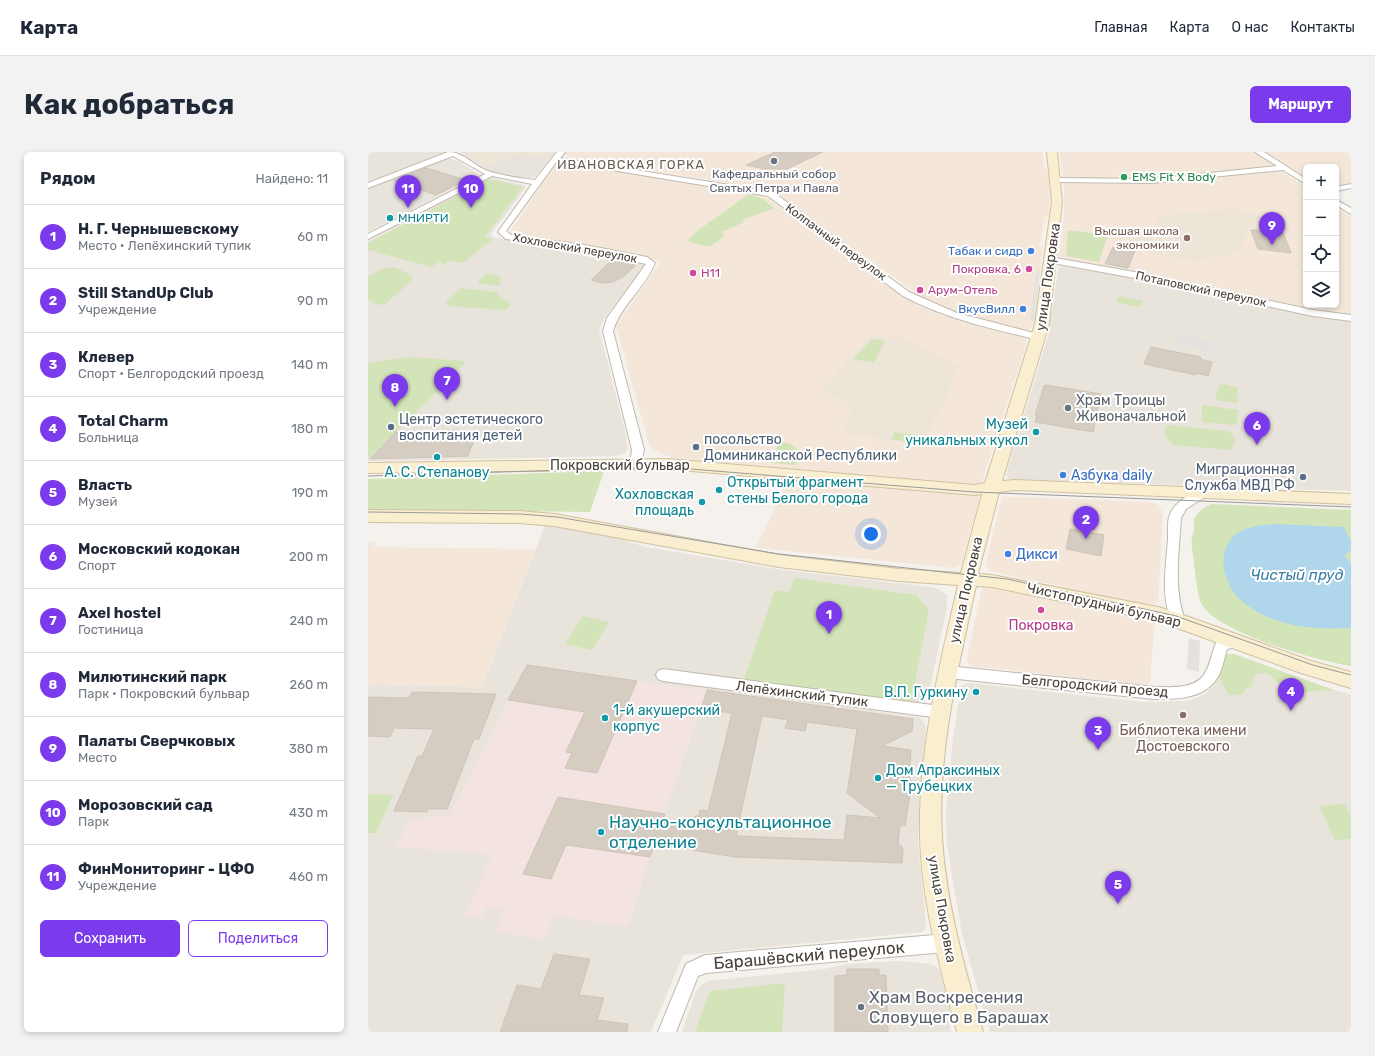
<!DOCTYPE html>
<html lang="ru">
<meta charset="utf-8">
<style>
:root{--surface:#fff;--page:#f2f2f3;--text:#1f2937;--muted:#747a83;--line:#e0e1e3;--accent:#7c3aed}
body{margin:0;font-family:Rubik,sans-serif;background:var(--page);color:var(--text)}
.controls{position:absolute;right:12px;top:12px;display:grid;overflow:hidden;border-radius:6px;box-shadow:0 2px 6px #0003}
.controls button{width:36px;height:36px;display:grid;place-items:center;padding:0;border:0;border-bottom:1px solid var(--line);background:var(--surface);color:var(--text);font:20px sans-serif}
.you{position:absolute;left:503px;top:382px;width:14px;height:14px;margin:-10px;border:3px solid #fff;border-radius:50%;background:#1a73e8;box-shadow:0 0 0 6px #1a73e833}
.badge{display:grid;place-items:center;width:26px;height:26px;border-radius:50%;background:var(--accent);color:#fff;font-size:13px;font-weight:700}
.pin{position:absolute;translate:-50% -33px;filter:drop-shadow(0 1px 2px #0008)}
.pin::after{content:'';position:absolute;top:21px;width:14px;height:12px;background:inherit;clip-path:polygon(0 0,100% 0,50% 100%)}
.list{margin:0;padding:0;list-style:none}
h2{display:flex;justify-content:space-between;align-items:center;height:52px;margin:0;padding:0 16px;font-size:17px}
h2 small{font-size:13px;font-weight:400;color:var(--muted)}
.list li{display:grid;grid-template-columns:26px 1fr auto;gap:12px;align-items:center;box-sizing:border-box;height:64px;padding:0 16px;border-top:1px solid var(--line)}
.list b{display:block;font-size:15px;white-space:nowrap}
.list p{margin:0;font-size:13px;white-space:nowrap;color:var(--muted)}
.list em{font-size:13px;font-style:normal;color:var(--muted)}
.actions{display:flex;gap:8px;padding:12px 16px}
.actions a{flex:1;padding:9px 0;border:1px solid var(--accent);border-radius:6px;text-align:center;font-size:14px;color:var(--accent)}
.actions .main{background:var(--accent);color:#fff}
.icon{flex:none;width:22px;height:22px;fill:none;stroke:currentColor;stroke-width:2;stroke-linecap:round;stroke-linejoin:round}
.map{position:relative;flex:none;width:983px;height:880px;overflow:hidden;border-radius:6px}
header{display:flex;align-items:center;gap:24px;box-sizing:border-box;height:56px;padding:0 20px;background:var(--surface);border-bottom:1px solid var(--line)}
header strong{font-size:19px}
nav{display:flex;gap:22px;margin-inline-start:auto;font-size:14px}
.intro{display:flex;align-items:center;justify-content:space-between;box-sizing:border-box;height:96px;padding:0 24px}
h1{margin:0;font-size:28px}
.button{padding:10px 18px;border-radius:6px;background:var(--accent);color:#fff;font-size:14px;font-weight:700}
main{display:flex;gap:24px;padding:0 24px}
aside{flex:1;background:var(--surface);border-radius:6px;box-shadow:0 2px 6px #0003}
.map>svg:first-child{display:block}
</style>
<header>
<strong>Карта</strong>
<nav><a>Главная</a><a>Карта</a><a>О нас</a><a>Контакты</a></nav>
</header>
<div class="intro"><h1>Как добраться</h1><a class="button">Маршрут</a></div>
<main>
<aside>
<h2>Рядом<small>Найдено: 11</small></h2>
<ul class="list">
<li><span class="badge">1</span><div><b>Н. Г. Чернышевскому</b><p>Место · Лепёхинский тупик</p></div><em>60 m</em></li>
<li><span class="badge">2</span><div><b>Still StandUp Club</b><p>Учреждение</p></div><em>90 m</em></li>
<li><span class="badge">3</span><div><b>Клевер</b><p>Спорт · Белгородский проезд</p></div><em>140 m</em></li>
<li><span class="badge">4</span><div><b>Total Charm</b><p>Больница</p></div><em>180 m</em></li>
<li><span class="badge">5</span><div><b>Власть</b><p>Музей</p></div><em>190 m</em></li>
<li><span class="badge">6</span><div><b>Московский кодокан</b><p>Спорт</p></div><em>200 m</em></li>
<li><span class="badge">7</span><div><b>Axel hostel</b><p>Гостиница</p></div><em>240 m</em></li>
<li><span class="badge">8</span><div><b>Милютинский парк</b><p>Парк · Покровский бульвар</p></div><em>260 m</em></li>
<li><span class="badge">9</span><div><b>Палаты Сверчковых</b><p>Место</p></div><em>380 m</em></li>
<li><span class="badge">10</span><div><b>Морозовский сад</b><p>Парк</p></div><em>430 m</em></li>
<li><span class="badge">11</span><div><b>ФинМониторинг - ЦФО</b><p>Учреждение</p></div><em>460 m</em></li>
</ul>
<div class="actions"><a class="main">Сохранить</a><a>Поделиться</a></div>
</aside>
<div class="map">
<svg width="983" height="880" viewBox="0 0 983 880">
<rect width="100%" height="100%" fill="#f5f1ec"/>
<g fill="#e8e3db">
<path d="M0,0H79V1L0,32Z"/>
<path d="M92,0H187L167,25L162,26L146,25L121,19Z"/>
<path d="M78,6L92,10L111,23L0,80V37Z"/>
<path d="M125,26L155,33L158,35L123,82L124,85L245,104L276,111V115L235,168L231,177L258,283L259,298L256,301L247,304L0,309V89L120,27Z"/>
<path d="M691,114L771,127L950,165L983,170V339L641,327L638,323L640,316L680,184Z"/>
<path d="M177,373L241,383L277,395L408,417L562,435L570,437L579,443V454L561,541L557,548L552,552L376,530L370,540L543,564L550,565L555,569L558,576L551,656L550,692L558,771L557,777L554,780L315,803L283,880H0V536L3,532L114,535Z"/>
<path d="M860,502H866L948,532L983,543V880H622L594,782L579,693L578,662L584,594L593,534L596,532L601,531L775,550L821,549L837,542L846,533L851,526L857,505Z"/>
<path d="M530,809L556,811L568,814L574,820L585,854L579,864L583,880H314L328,839L332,834L339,829L457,817L480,812Z"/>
</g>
<g fill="#f4e7da">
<path d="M198,0H675L676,17L680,18L682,52L681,64L677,65L672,93L675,95L672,121L668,122L662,167L666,170L665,174L661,177L656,178L608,166L582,159L558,148L403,38L200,5L196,3Z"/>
<path d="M691,0H887L908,14L784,28L704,27L695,24Z"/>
<path d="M896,0H983V31L968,34V15H938V27Z"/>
<path d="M193,10L391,43L403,48L528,140L551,154L572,163L658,186V193L614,330L610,333L604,334L305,306L285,298L281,292L248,174L293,109L234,95L148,82L142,80L188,11Z"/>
<path d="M913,19L938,35V153H968V55L983,65V163L943,157L844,134L691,105L696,62V34L697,31L767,32Z"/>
<path d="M420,328L610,343L612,345L593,413L586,416L388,396Z"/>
<path d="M635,345H658L780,350L790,352L795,362L790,451L778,453L622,419L618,411L632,352Z"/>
<path d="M0,390H8L6,395L167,397L114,535L3,532L0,536Z"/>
<path d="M620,431L787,467L782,530L776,533L601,514L599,511V506L613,439Z"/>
</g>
<g fill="#ece5d8">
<path d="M97,0H184L179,5H165L152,2L122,13H118Z"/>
<path d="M868,57L897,65L887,68L880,77L871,101L864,100L862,105L845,102L842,108L826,110L780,100L785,91H776L773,96L762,93L764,90L760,89L766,80L787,83L791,64L808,62L807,61Z"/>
<path d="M502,184L536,185L545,189L542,192L548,194L550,193L590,214L573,259L567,264L555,294L473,280L483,262L478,251L455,239L478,209Z"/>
</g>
<path fill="#f3e3e1" d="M159,513L339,538L273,732H274L260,775L186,764L177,788L127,780L137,757L119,754L113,767L96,764L124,703L28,695L41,667L81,663Z"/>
<g fill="#d4e4b9">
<path d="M120,28H126L155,35L117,85L125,87L95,111L81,108L77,112L71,110L64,115L0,98V91Z"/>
<path d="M381,42L398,48L396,49L407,56L374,68L376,70L354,80L356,84L342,95L318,89L327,82L326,81Z"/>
<path d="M700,78L740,83L731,110L698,104Z"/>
<path d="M24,115L31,117L44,124V128L17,152L8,153L0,147V125L16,116Z"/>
<path d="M118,122L133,124L132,134L109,131Z"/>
<path d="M93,136L128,140L135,147L141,149L142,153L137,158L79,154L78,150Z"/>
<path d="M751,144L775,149L771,155L747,150Z"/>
<path d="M504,187L517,188L506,211L485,207Z"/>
<path d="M40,205L98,209L76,233L0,307V211Z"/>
<path d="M852,231L870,236L869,251L847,248Z"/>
<path d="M834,253L870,258L869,273L834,270Z"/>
<path d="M800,273L860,279C868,283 868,292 862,298L805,293L797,283V275Z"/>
<path d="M527,280L557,284L554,292L523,287Z"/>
<path d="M411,289C428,293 434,295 428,313L403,311Z"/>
<path d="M236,319L222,360L0,357V327Z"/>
<path d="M844,352L983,358V514C949,509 851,481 834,453C829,445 826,408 824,396C823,389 824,385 826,378C826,375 825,372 826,369C827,361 838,354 844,352Z"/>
<path d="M427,426L548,443L561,458L543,552L375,530L407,438L421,440Z"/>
<path d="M215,464L241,470L224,498L197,492Z"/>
<path d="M860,502H866L966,538L936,540L913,534L903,524L897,521L888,522L886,524L884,534L878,536L875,542L861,543L851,526L857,505Z"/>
<path d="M0,642L25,643L8,681H0Z"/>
<path d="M977,652L983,665V687L967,688L951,654Z"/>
<path d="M417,831L414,880H327L342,839Z"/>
</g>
<g fill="#e4e2e0">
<path d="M672,121L666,170L662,167L668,122Z"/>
<path d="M813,182L844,190L840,199L809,191Z"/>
<path d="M821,486L832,489L831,520L819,517Z"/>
</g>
<path fill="#afd6eb" d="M906,372L976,375L983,390V398L977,403L983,412V476C945,478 907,475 876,451C857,437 846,402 866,384C877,374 892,374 906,372Z"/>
<g fill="#d5cdc2" stroke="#cfc4b6" fill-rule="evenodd">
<path d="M407,0H455L419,17H397L378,13Z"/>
<path d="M58,16L98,28L68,43L26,29Z"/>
<path d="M883,78L915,80L923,101L890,97Z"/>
<path d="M745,95L767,99L760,116L737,112Z"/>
<path d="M245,107L269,112L255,125L245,130L233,131L223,128Z"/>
<path d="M783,195L833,205L832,207L844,210L840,224L828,221V223L776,212Z"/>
<path d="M678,233L733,242L725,280L667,270L669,263H667L676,234Z"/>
<path d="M90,278L88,284L108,283L100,304L2,307L28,280L60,286L62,280Z"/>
<path d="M702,377L736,383L733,404L698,397Z"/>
<path d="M159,513L269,529L229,621L197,616L204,601L198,600L217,560L140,548Z"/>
<path d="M339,538L545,567L544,579L514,594L543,598L541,627L543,628L542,642L537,674L532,673L530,692L535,696L534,711L367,705L287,692L282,705L198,693L183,727L155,722L190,645L297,662L295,668L325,673L327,664H331L332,658L340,659L364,561L333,557ZM394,564L420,568L417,576L437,579L439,570L489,577L479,641L512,666L479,663L476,688L368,684Z"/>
<path d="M44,540L128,542L111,587H106L79,657H60L59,660L26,659L50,604H54L66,577L26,576L22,585L0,584V545L41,546Z"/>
<path d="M186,802L222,807L211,843L236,846L229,868L260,872L259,880H132L149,833L173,837Z"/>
<path d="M479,817H511V823H518L520,880H467V824L479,823Z"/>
</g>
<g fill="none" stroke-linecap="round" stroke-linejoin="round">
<defs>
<g id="street">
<path d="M80,0C96,0 106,14 120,19C135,24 151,26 167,28L189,0H197L192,6L405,40L541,140L589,161L674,183L676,185L671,188C624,177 578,167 535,144L400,44L189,9L138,79L143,83L217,93L279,105L287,111C277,136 253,153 245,179L276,298L272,314H264L262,311L264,298L235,179L239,166L278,112L217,99L138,87L130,80L164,32L124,24L0,87V82L117,22L85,4L0,36V31Z"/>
<path d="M887,0H896L938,27V32L915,18L783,31L688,30L684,28L688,26L783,27L909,14Z"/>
<path d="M983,32V36L968,39V35Z"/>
<path d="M968,48L983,56V62L968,53Z"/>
<path d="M682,105L772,121L945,158L983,163V169L945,164L772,127L679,110L678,108Z"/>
<path d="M833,338L839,342L837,345L818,357L813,366C811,399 805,436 817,468L815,472L810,473L805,472C792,447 798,413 800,387C800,379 799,369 802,362C807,351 821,341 833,338Z"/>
<path d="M863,485L874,486L876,490L874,494L859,497C857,504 855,513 852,521C840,547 811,547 786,547L580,526L575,524L573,520L575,516L580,514L786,535C803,535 830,538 838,519C843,510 844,499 849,489Z"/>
<path d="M295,517L572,554L577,556L579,560L577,564L572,566L295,529L290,527L288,523L290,519Z"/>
<path d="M578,782L584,785L587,791L584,797L578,800L338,821L330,824L308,880H290L318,812L337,803Z"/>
</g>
<path id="secondary" d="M679,0H689L694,50L681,172L634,329L647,328L983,342V352L647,338L631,340L610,422L624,423L790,455L810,461L943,509L983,520V536L933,521L790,469L624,435L608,434C590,516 569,601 574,685C578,752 597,816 615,880H589C573,817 553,749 552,684C550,599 571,516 590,433L531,429L411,415L186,374L151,371L0,370V358L151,359L186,362L411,403L531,417L593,421L614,342L607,343L300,317L0,321V311L300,307L607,333L617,331L667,172L684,50Z"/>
</defs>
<use href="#street" stroke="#bfb9af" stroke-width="2"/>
<use href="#secondary" stroke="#d0c0a0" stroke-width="2"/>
<use href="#street" fill="#fff" fill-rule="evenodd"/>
<use href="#secondary" fill="#faeed1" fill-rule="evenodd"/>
<g stroke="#999" stroke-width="1">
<path d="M0,324L298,315L606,340L983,355"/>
<path d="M0,360L153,362L189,365L411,402L639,427L808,464L945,513L983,523"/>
</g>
</g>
<g fill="#6b7280" stroke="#fff" stroke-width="1.5">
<circle cx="406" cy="9" r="4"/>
<circle cx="700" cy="256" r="4"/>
<circle cx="493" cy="855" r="4"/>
</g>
<circle fill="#2e9e5b" stroke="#fff" stroke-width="1.5" cx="756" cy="25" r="4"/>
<g fill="#0f9aa8" stroke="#fff" stroke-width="1.5">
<circle cx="22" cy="66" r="4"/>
<circle cx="668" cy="280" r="4"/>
<circle cx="69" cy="305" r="4"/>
<circle cx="351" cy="338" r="4"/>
<circle cx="334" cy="350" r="4"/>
<circle cx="608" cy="540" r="4"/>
<circle cx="237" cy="566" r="4"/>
<circle cx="510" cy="626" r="4"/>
<circle cx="233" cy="680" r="4"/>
</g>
<g fill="#8d6e63" stroke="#fff" stroke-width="1.5">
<circle cx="819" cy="86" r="4"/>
<circle cx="815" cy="563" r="4"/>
</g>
<g fill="#3f7fe0" stroke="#fff" stroke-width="1.5">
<circle cx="663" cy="99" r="4"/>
<circle cx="655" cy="157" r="4"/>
<circle cx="695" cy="323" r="4"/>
<circle cx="640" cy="402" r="4"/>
</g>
<g fill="#d1479c" stroke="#fff" stroke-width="1.5">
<circle cx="661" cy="117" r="4"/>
<circle cx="325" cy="121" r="4"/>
<circle cx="552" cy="138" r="4"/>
<circle cx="673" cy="458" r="4"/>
</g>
<g fill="#5c6f8a" stroke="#fff" stroke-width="1.5">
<circle cx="23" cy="275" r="4"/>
<circle cx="328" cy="295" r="4"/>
<circle cx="935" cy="325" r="4"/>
</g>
<g text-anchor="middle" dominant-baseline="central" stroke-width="4" stroke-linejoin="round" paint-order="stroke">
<g font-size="12" fill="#5b616d" stroke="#fff">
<text x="406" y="22">Кафедральный собор<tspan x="406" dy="14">Святых Петра и Павла</tspan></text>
</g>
<g font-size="12" fill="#27864d" stroke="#fff" text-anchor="start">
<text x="764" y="25">EMS Fit X Body</text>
</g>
<g font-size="12" fill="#0d838f" stroke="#fff" text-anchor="start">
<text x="30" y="66">МНИРТИ</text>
</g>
<g font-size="12" fill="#785e54" stroke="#fff" text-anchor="end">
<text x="811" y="79">Высшая школа<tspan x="811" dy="14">экономики</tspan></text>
</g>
<g font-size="12" fill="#49423a" stroke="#fff">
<text transform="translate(468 90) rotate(36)">Колпачный переулок</text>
<text transform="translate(207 96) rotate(10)">Хохловский переулок</text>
<text transform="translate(833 137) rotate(12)">Потаповский переулок</text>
</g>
<g font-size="12" fill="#366cbe" stroke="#fff" text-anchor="end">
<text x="655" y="99">Табак и сидр</text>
<text x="647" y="157">ВкусВилл</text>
</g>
<g font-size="12" fill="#b23c85" stroke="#fff" text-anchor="start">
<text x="653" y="117" text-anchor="end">Покровка, 6</text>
<text x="333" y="121">H11</text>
<text x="560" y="138">Арум-Отель</text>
</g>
<g font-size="13" letter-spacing="1" fill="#6a5f52" stroke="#fff">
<text x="263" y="12">ИВАНОВСКАЯ ГОРКА</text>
</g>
<g font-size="14" fill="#49423a" stroke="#fff">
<text transform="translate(680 125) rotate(-82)">улица Покровка</text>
<text x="252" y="313">Покровский бульвар</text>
<text transform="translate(598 438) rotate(-77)">улица Покровка</text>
<text transform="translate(736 453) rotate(13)">Чистопрудный бульвар</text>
<text transform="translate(727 534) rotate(5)">Белгородский проезд</text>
<text transform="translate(434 542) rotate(7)">Лепёхинский тупик</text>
<text transform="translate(574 757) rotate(80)">улица Покровка</text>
</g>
<g font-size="14" fill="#5b616d" stroke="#fff" text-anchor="start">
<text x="708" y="248">Храм Троицы<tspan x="708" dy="16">Живоначальной</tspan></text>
</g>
<g font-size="14" fill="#4e5e75" stroke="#fff" text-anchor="start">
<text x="31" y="267">Центр эстетического<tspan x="31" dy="16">воспитания детей</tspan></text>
<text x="336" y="287">посольство<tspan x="336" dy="16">Доминиканской Республики</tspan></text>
<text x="927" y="317" text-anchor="end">Миграционная<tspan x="927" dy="16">Служба МВД РФ</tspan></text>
</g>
<g font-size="14" fill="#0d838f" stroke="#fff" text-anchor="end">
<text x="660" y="272">Музей<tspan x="660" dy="16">уникальных кукол</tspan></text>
<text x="69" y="320" text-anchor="middle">А. С. Степанову</text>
<text x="359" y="330" text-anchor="start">Открытый фрагмент<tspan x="359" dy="16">стены Белого города</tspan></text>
<text x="326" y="342">Хохловская<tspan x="326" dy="16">площадь</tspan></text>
<text x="600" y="540">В.П. Гуркину</text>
<text x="245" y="558" text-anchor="start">1-й акушерский<tspan x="245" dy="16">корпус</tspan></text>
<text x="518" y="618" text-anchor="start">Дом Апраксиных<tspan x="518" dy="16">— Трубецких</tspan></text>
</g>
<g font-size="14" fill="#366cbe" stroke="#fff" text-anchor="start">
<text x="703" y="323">Азбука daily</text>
<text x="648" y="402">Дикси</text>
</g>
<g font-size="14" fill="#b23c85" stroke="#fff">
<text x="673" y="473">Покровка</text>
</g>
<g font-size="14" fill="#785e54" stroke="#fff">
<text x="815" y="578">Библиотека имени<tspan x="815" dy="16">Достоевского</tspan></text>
</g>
<g font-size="15" font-style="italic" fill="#3a7da4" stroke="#fff">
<text x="929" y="423">Чистый пруд</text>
</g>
<g font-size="17" fill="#0d838f" stroke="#fff" text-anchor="start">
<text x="241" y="670">Научно-консультационное<tspan x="241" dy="20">отделение</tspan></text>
</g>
<g font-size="17" fill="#49423a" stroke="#fff">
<text transform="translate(441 803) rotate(-5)">Барашёвский переулок</text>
</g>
<g font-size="17" fill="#5b616d" stroke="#fff" text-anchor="start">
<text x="501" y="845">Храм Воскресения<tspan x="501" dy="20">Словущего в Барашах</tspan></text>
</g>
</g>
</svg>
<div class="controls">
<button>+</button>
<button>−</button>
<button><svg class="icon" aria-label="locate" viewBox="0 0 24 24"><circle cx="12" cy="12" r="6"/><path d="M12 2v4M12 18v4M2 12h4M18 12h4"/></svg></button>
<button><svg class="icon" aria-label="layers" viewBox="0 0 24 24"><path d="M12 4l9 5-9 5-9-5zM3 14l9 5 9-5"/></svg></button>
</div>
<div class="you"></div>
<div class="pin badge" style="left:461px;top:482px">1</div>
<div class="pin badge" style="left:718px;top:387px">2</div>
<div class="pin badge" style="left:730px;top:598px">3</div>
<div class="pin badge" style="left:923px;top:559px">4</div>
<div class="pin badge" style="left:750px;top:752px">5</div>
<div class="pin badge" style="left:889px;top:293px">6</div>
<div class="pin badge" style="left:79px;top:248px">7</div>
<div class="pin badge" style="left:27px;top:255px">8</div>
<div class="pin badge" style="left:904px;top:93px">9</div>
<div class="pin badge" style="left:103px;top:56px">10</div>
<div class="pin badge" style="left:40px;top:56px">11</div>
</div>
</main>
